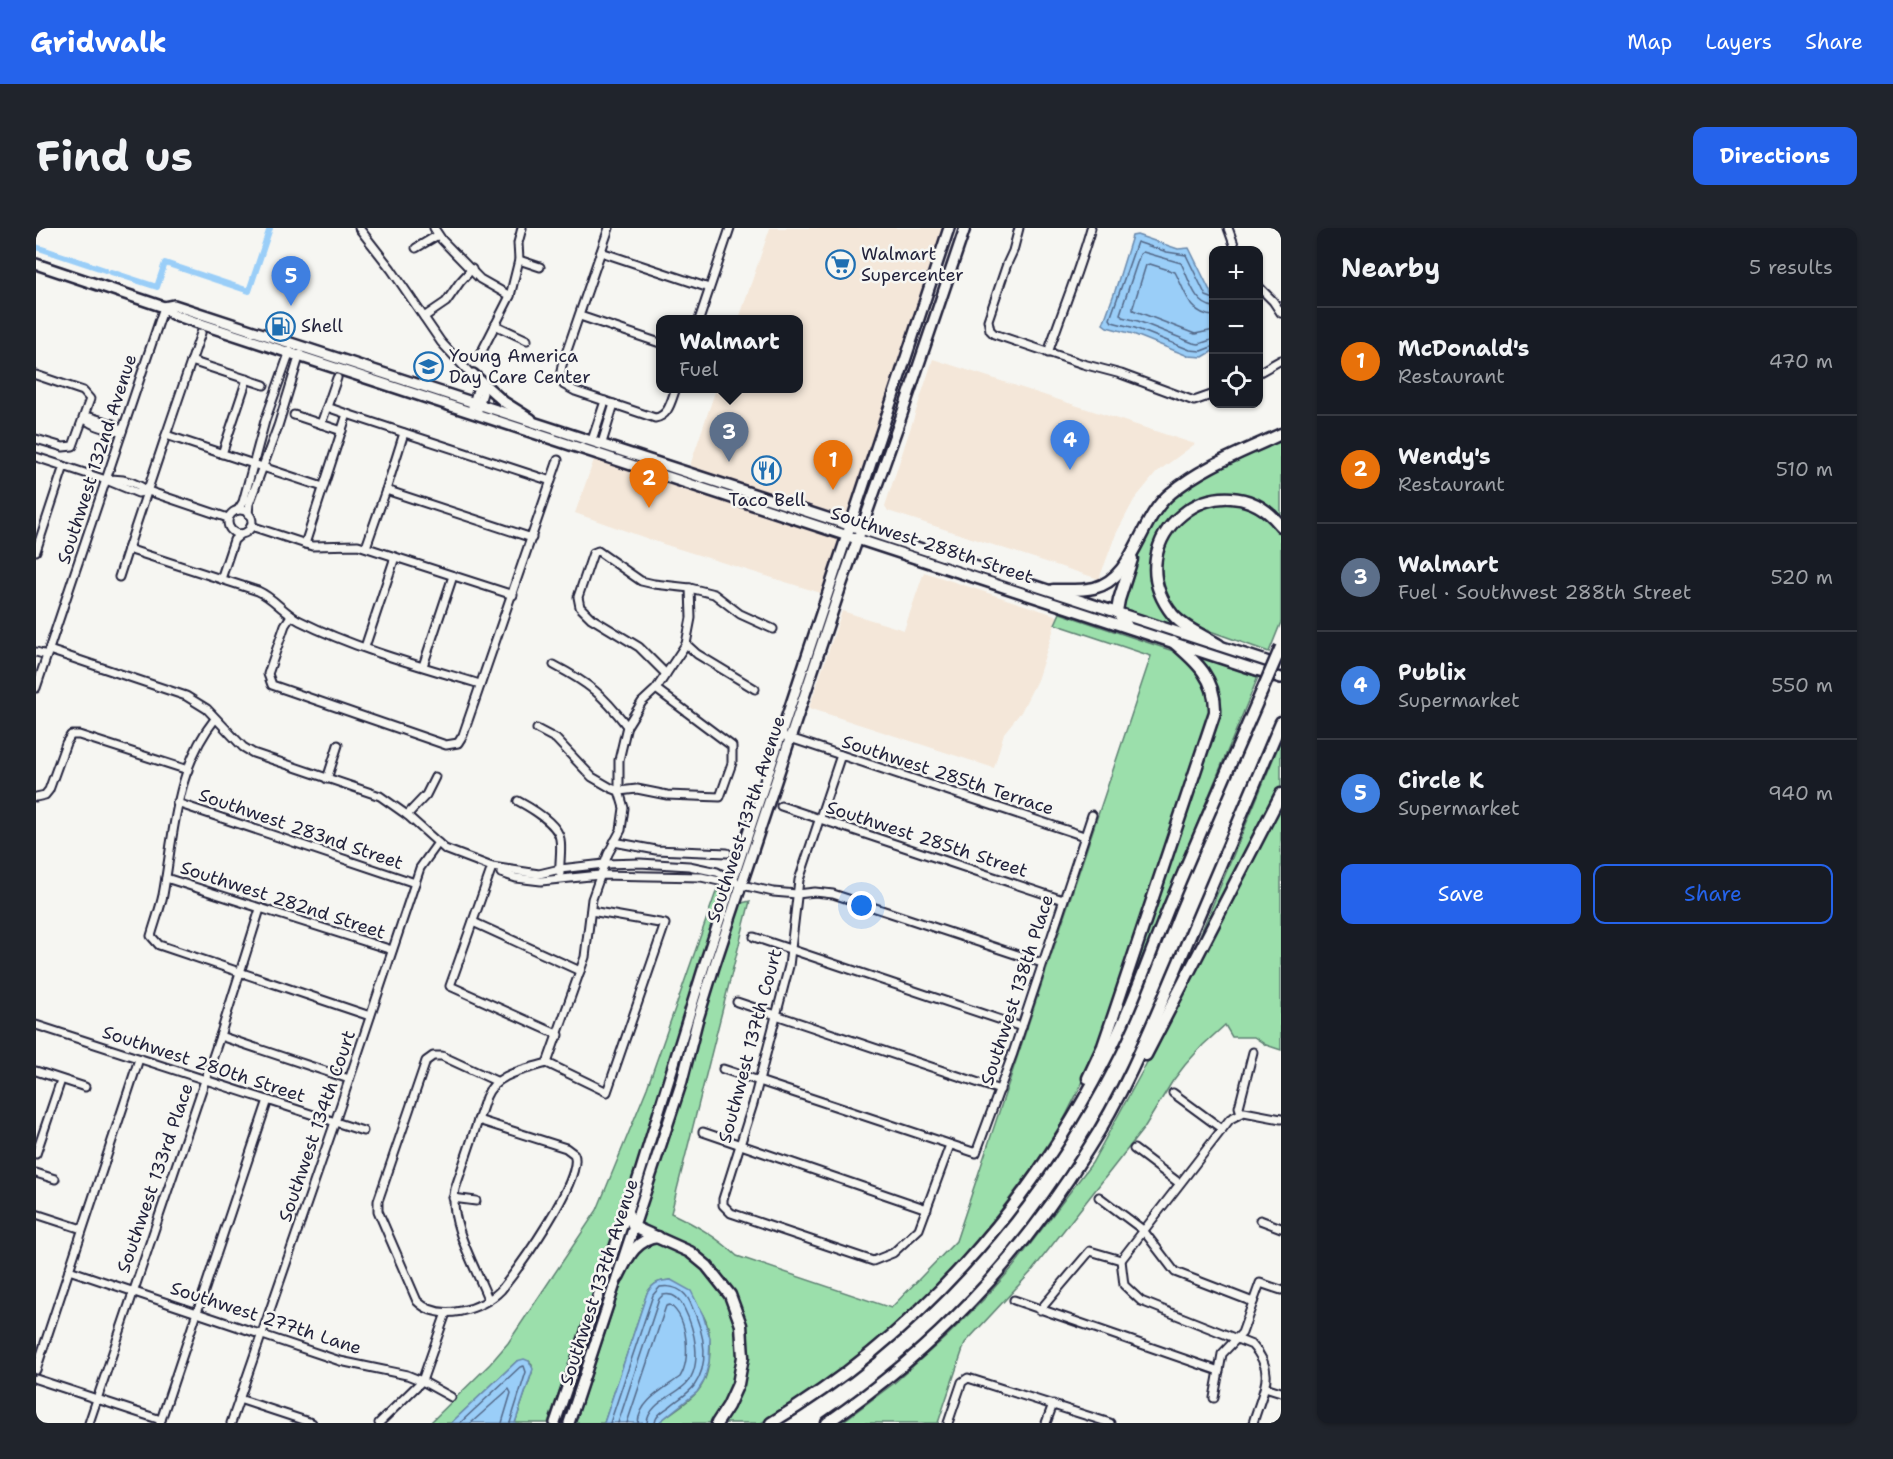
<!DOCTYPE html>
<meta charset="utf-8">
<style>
:root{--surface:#171b24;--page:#20242c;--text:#f1f3f6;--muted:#9ea1a6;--line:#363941;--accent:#2563eb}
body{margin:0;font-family:"Shantell Sans",sans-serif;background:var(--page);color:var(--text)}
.controls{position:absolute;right:18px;top:18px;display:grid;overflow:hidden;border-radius:12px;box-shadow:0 2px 4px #0004}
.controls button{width:54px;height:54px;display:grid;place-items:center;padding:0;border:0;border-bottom:2px solid var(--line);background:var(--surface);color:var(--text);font:30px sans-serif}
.you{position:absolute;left:826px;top:678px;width:21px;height:21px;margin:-15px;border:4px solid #fff;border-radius:50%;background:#1a73e8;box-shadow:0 0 0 9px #1a73e833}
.badge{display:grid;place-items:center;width:39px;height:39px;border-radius:50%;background:var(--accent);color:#fff;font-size:20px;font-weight:700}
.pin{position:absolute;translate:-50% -50px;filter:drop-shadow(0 2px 3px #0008)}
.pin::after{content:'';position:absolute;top:32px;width:21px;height:18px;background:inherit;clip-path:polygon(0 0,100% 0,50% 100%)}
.popup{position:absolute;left:620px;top:87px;width:147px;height:78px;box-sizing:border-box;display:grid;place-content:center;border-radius:12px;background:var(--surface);filter:drop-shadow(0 2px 4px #0005);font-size:20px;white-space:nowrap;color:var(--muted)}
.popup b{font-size:22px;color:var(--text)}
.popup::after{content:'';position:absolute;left:50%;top:100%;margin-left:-12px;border:12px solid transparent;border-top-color:var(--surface)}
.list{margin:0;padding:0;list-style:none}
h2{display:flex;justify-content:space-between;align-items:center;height:78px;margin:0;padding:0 24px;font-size:26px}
h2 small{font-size:20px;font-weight:400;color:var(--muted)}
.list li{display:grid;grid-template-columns:39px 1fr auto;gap:18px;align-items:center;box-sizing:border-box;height:108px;padding:0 24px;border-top:2px solid var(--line)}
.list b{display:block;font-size:22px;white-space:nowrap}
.list p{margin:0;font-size:20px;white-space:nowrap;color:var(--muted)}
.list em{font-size:20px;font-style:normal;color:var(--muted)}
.actions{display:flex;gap:12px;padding:18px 24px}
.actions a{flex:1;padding:14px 0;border:2px solid var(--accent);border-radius:12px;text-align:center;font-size:21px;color:var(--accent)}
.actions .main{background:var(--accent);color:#fff}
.icon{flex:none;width:33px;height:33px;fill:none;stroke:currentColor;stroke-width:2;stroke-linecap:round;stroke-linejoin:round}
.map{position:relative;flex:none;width:1245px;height:1195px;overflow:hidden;border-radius:12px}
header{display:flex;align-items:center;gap:36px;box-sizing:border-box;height:84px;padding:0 30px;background:var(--accent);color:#fff}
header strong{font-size:28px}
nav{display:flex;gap:33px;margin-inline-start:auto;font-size:21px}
.intro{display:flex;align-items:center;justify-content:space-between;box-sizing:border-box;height:144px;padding:0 36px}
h1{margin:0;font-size:42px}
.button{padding:15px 27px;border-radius:12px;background:var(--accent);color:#fff;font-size:21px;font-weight:700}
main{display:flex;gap:36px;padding:0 36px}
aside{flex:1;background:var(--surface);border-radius:12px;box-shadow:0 2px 4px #0004}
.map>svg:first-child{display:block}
</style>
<header>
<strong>Gridwalk</strong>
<nav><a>Map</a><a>Layers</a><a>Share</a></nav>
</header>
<div class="intro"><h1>Find us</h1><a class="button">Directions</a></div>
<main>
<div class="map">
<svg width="1245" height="1195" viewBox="0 0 1245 1195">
<rect width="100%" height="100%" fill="#f6f6f2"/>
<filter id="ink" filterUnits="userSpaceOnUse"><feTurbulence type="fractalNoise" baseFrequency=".0167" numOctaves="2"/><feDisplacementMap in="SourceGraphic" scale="12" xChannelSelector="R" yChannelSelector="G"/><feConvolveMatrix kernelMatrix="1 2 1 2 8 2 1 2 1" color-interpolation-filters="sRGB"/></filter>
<g filter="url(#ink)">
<g fill="#f4e7d9">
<path d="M734,0H908L788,366L627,316L539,285L559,229L646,261L680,161L762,160V92L703,91Z"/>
<path d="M897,131L1159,216L1121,244L1098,272L1080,306L1063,351L852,283L849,278Z"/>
<path d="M888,344L1022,388L1001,452L985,484L968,505L958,540L773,480L806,383L868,402Z"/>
</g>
<g fill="#9bdfab" stroke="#5e8073" stroke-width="1.5">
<path d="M1245,211V290C1215,263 1174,255 1142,284C1131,294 1124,304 1121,319C1120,325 1116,335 1117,341C1118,351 1140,388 1145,399L1085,381L1086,371C1096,342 1104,310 1122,286C1151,247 1203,231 1245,211Z"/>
<path d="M1189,275C1212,276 1232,288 1245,306V394L1233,424L1149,394L1129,369L1123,331L1138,298L1165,279Z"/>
<path d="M1024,385L1140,424L1157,434L1175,463V489L1061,826L1027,893L998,938L962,986L908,1051L877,1081L836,1118L807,1141L758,1175L725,1195H686L710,1127L687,1052L603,996L702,680L706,675L714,673L635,985C660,997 681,1009 701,1028L855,1080L920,1013L1115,428L1019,396Z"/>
<path d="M1161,428L1222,449L1081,790L1181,494Z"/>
<path d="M1245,512V561L1150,741Z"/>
<path d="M1245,575V822L1230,817L1218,809H1196L1189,797L1167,817L1149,837L1136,854L1108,900L995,1044L929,1115L902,1195H805L857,1156L911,1108L947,1072L977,1039L1056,935L1107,842Z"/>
<path d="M681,661L684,668L682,683C652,775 624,869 594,962C568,1040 539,1117 512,1195H479L496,1145V1136L493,1133H481L415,1195H394L454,1136L472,1115L561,982L611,860Z"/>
<path d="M617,1013C678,1029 712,1089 698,1149C697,1155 696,1162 694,1168C690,1177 682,1186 676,1195H622C634,1185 652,1175 662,1163C676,1146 678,1106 667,1087C660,1074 645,1063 635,1052C623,1053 618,1054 611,1065L568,1195H539L594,1030L599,1023Z"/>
</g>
<g fill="#9acef8" stroke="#6a89ac" stroke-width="1.5">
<path d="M1101,7L1142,21L1153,20L1177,69V123L1167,129L1152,128L1097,106L1071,99L1067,96L1079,63L1096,8Z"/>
<path d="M635,1052L655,1063L667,1087L674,1110L673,1134L668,1153L661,1164L622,1195H568L611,1065C618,1054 623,1053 635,1052Z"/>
<path d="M488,1131L493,1133L497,1141L479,1195H415L481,1133Z"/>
</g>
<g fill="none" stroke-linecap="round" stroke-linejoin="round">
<g stroke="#526787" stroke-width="1.5">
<path d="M1178,71L1170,68L1150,27L1131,24L1101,14L1074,91L1076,94L1099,100L1154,122L1165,123L1178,118"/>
<path d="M1178,79C1158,77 1153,50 1145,35L1107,24L1104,26L1084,86L1086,89L1102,93L1157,115L1163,116L1178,111"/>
<path d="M1178,88C1153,87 1149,62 1139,44L1114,36L1110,37L1097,79V82L1159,106L1178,102"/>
<path d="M424,1195L484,1139L488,1138L490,1144L474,1195"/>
<path d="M435,1195L473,1161L475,1165L466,1195"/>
<path d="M574,1195L617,1067L624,1059C637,1057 648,1062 654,1074C666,1099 676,1133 658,1158C652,1166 641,1172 633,1179C627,1183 620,1187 619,1195"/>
<path d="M582,1195L623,1071L627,1067C637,1065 644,1071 648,1080C658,1100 668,1137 650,1156C638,1168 612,1176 611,1195"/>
<path d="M591,1195L630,1078L634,1077C652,1090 655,1131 644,1149C628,1161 603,1173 602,1195"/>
</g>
<g stroke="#9acef8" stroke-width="6">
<path d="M0,19L69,42"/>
<path d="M75,44L121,59L129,35L213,63L234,0"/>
</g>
<defs>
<g id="minor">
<path d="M323,0L355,41L405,114L443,155L447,165L442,182"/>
<path d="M398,0L406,12L444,51L474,68"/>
<path d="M573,0L526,137L524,150L528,157L539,163L619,190C633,188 635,173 640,160"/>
<path d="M983,0L977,23L971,36L952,92L954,102L958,106L1047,136L1085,146L1158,173L1178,166"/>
<path d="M1192,0L1200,22"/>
<path d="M380,20L402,7"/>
<path d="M565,24L673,60"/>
<path d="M483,32L504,39"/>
<path d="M1222,58L1237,73L1245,85"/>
<path d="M544,88L624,115"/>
<path d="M388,89L410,74L424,54L436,41"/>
<path d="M663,92L694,0"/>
<path d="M459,97L491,112"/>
<path d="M165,105L130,207L287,259"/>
<path d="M1012,125C1026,83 1043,43 1055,0"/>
<path d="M444,127L474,68L483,32L482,15L486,0"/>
<path d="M155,133L228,157"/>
<path d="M1222,145L1245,132"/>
<path d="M0,147L47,163L54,171L37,218L27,219L0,211"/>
<path d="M436,179L443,155"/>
<path d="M311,186L515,253"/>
<path d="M258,187L306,203"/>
<path d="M54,189L77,196L86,203C74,202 57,199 48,190Z"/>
<path d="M285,196L301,150"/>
<path d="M368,205L350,262L496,310"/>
<path d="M556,212L569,173"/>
<path d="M566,215L578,176"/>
<path d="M186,226L211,151"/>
<path d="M0,229L70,252L102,265L112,263"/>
<path d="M70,252C85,249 99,254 112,263L192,290"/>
<path d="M202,282L207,274L229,193L254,123"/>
<circle cx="204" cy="294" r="12"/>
<path d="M212,286L213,276L242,198L264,126"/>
<path d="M215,298L276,318L322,317L477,367"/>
<path d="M269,316L311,186L291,179"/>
<path d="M330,319L350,262"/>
<path d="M92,321L130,207"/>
<path d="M0,323L28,238"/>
<path d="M83,349L92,321L222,363C238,370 248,385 264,393C320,421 384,438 444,456"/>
<path d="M185,351L198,312L205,306"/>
<path d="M255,388L249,397L232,446L236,457L410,517L422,515L427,507L522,232"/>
<path d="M650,416L661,426L719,461"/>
<path d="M329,419L359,329"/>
<path d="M13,422L150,468L171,481L207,519L217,525L344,568L371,587L409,621L456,639L503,646L524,641L568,636L604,635L653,638L681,644L706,657L737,664L761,666L779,664L797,666L1006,735"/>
<path d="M0,424L11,427"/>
<path d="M518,437C554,456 566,466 591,498"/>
<path d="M387,438L417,348"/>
<path d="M630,446L603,419L555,390L544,379L542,369L557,325L562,323L605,353L618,356L654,360L678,366L704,386L737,401"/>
<path d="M0,460L128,79"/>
<path d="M179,491C139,541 138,607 127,667C124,681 119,694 115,708L123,717L334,788"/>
<path d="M501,501L520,511L556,549L575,560L583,563L601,561L631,567L684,569L696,535V518L620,461"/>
<path d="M745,507L1048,608"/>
<path d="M805,527L763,652L753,738L717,876L687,971V977L695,985L837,1033L857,1025L883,1001L914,917"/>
<path d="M291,551L302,517"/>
<path d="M0,569L9,567L13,562L30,515L35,507H43L152,542"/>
<path d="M482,573C495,580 522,596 524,611C526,622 523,634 524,645"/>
<path d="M141,575L379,655"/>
<path d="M745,578L1027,672"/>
<path d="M371,587L390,567L399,549"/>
<path d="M578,614L620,622L691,625"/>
<path d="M456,639L414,758L523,807"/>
<path d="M465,645L480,650L505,653L564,647L665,649L692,655L697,653"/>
<path d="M130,650L356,722"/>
<path d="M437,694L544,743"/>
<path d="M718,709L986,799"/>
<path d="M701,774L964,862"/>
<path d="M0,797L327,903"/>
<path d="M184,808L313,851"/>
<path d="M511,835L549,729L556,671L572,626L585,602L588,580L583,563V532L591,498L606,474L620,461L650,416L655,390L654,360"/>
<path d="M511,835L571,864L629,696L555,683"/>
<path d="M687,841L940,925L977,825L1056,587"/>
<path d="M0,843L49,859"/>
<path d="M1137,865L1186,901"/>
<path d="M1205,885L1203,879L1217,824"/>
<path d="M442,892L530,920L538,926C549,949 482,1041 465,1062C446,1082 403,1095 381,1073L342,983V973L390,833L397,828H406L460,853"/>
<path d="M667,904L891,981"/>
<path d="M1098,921L1143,955"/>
<path d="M0,926L25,852"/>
<path d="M0,945L19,951"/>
<path d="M1063,969L1107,1002L1139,1044L1217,1074"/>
<path d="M417,970L440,973"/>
<path d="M0,986L46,1001"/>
<path d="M1224,992L1245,1000"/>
<path d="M1085,1032L1088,1057L1105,1073L1216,1117C1242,1145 1226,1163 1217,1195"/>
<path d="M33,1042L304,1133L371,1147L386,1153L415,1169"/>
<path d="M452,1071C440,1040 412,994 419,961L450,869C460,845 489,842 511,835"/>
<path d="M978,1072L1183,1143"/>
<path d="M1004,1082L1054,1023L1085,1032L1194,891L1208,884L1245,891"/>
<path d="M0,1142L103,831"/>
<path d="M0,1151L125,1192"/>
<path d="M1229,1159L1245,1164"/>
<path d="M1178,1170L1186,1126L1206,1105L1224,1055L1245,1062"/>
<path d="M203,1171L276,1195"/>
<path d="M53,1195L184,808L224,681"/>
<path d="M124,1195L232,872"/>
<path d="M195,1195L299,894L379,655L384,640L402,615"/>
<path d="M343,1195L386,1153L410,1085"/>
<path d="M912,1195L926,1154L932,1150L1074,1195"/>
<path d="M1010,1195L1017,1176"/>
</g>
<g id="major">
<path d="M0,36L128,79L136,86L159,94L1245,450"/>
<path d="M128,79L138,77C507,200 877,316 1245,438"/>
<path d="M437,146L468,174L495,191"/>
<path d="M519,1195L603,948L669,735L913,0"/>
<path d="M533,1195L646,853L661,794L678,739L805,358L862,198L929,0"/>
</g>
<g id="highway">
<path d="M1017,362C1030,362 1045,363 1058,360C1099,350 1103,290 1135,265C1167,238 1207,224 1245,206"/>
<path d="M1091,398L1081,383L1083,372L1096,331"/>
<path d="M1183,417C1169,408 1149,401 1137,387C1076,311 1187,224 1245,298"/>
<path d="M1110,827L1245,566"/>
<path d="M1052,850L1067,818L1078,786L1179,484C1180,451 1161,434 1137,414"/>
<path d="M591,984L598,999L654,1024L671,1038L694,1067L705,1097L707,1129L702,1156L692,1178L681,1195"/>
<path d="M582,1049C591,1031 599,1011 622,1009"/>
<path d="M735,1195C878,1110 992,982 1068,834C1094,785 1112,731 1133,679C1163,607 1195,535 1226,463"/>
<path d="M791,1195C900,1120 982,1033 1052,921C1091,861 1117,794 1145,729C1178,651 1212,573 1245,494"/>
</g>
</defs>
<use href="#minor" stroke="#22223b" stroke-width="11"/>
<use href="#major" stroke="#22223b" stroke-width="14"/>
<use href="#highway" stroke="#22223b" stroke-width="15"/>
<use href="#minor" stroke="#f6f6f2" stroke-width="7"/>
<use href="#major" stroke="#f6f6f2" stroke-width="9"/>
<use href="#highway" stroke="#f6f6f2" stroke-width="10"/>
<defs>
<path id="highway-bridge" d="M1226,463L1245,419"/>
</defs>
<use href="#highway-bridge" stroke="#22223b" stroke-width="15" stroke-linecap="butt"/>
<use href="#highway-bridge" stroke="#f6f6f2" stroke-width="10"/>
</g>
</g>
<defs>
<symbol id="supermarket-ring" viewBox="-11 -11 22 22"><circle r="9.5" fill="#f6f6f2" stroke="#1f6fb2" stroke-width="1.5"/><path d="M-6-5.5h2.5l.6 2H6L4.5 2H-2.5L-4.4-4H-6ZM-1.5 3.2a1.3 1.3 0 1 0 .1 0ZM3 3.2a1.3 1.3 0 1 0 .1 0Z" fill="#1f6fb2"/></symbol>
<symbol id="fuel-ring" viewBox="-11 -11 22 22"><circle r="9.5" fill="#f6f6f2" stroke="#1f6fb2" stroke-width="1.5"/><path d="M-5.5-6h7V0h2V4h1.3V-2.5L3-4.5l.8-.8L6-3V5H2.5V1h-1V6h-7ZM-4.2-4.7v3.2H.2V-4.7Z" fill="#1f6fb2"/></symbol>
<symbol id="school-ring" viewBox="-11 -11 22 22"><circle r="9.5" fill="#f6f6f2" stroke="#1f6fb2" stroke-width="1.5"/><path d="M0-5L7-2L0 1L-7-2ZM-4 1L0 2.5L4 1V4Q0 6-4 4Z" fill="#1f6fb2"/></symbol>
<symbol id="restaurant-ring" viewBox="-11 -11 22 22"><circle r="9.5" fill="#f6f6f2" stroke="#1f6fb2" stroke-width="1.5"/><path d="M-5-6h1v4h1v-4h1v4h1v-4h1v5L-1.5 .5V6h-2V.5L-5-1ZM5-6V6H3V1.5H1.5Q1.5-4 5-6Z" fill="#1f6fb2"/></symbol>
</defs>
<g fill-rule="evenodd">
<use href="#supermarket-ring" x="788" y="20" width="33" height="33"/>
<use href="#fuel-ring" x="228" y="82" width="33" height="33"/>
<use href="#school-ring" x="376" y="122" width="33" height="33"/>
<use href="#restaurant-ring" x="714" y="226" width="33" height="33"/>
</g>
<g text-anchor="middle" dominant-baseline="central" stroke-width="5" stroke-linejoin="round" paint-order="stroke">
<g font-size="18" fill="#22223b" stroke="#f6f6f2" text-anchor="start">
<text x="825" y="26">Walmart<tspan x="825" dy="21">Supercenter</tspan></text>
<text x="265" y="98">Shell</text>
<text x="413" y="128">Young America<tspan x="413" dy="21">Day Care Center</tspan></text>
<text x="731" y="272" text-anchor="middle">Taco Bell</text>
</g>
<g font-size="18" fill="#22223b" stroke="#f6f6f2">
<text transform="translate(61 231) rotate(-72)">Southwest 132nd Avenue</text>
<text transform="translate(896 317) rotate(18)">Southwest 288th Street</text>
<text transform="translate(912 547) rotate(18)">Southwest 285th Terrace</text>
<text transform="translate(710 591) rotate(-72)">Southwest 137th Avenue</text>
<text transform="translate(265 601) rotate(19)">Southwest 283nd Street</text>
<text transform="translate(891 611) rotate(18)">Southwest 285th Street</text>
<text transform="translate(247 672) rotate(18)">Southwest 282nd Street</text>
<text transform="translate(981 762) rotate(-72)">Southwest 138th Place</text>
<text transform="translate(714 818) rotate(-75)">Southwest 137th Court</text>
<text transform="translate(168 836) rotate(18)">Southwest 280th Street</text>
<text transform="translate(281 898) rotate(-71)">Southwest 134th Court</text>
<text transform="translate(119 950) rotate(-71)">Southwest 133rd Place</text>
<text transform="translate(563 1054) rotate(-72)">Southwest 137th Avenue</text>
<text transform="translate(230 1090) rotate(18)">Southwest 277th Lane</text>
</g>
</g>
</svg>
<div class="controls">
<button>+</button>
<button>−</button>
<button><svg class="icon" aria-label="locate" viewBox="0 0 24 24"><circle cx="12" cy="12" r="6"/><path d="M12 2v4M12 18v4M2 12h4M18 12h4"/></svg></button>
</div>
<div class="you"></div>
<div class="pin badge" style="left:797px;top:262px;background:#e8710a">1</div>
<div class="pin badge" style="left:613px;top:280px;background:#e8710a">2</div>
<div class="pin badge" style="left:693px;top:234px;background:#5c6f8a">3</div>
<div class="popup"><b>Walmart</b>Fuel</div>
<div class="pin badge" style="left:1034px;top:242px;background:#3f7fe0">4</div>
<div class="pin badge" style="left:255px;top:78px;background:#3f7fe0">5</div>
</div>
<aside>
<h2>Nearby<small>5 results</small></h2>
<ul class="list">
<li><span class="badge" style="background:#e8710a">1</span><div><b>McDonald's</b><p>Restaurant</p></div><em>470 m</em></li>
<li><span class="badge" style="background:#e8710a">2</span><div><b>Wendy's</b><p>Restaurant</p></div><em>510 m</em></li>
<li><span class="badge" style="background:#5c6f8a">3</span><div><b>Walmart</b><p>Fuel · Southwest 288th Street</p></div><em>520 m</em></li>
<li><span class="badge" style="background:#3f7fe0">4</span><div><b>Publix</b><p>Supermarket</p></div><em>550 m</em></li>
<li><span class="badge" style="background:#3f7fe0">5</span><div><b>Circle K</b><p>Supermarket</p></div><em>940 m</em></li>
</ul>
<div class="actions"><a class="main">Save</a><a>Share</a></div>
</aside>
</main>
